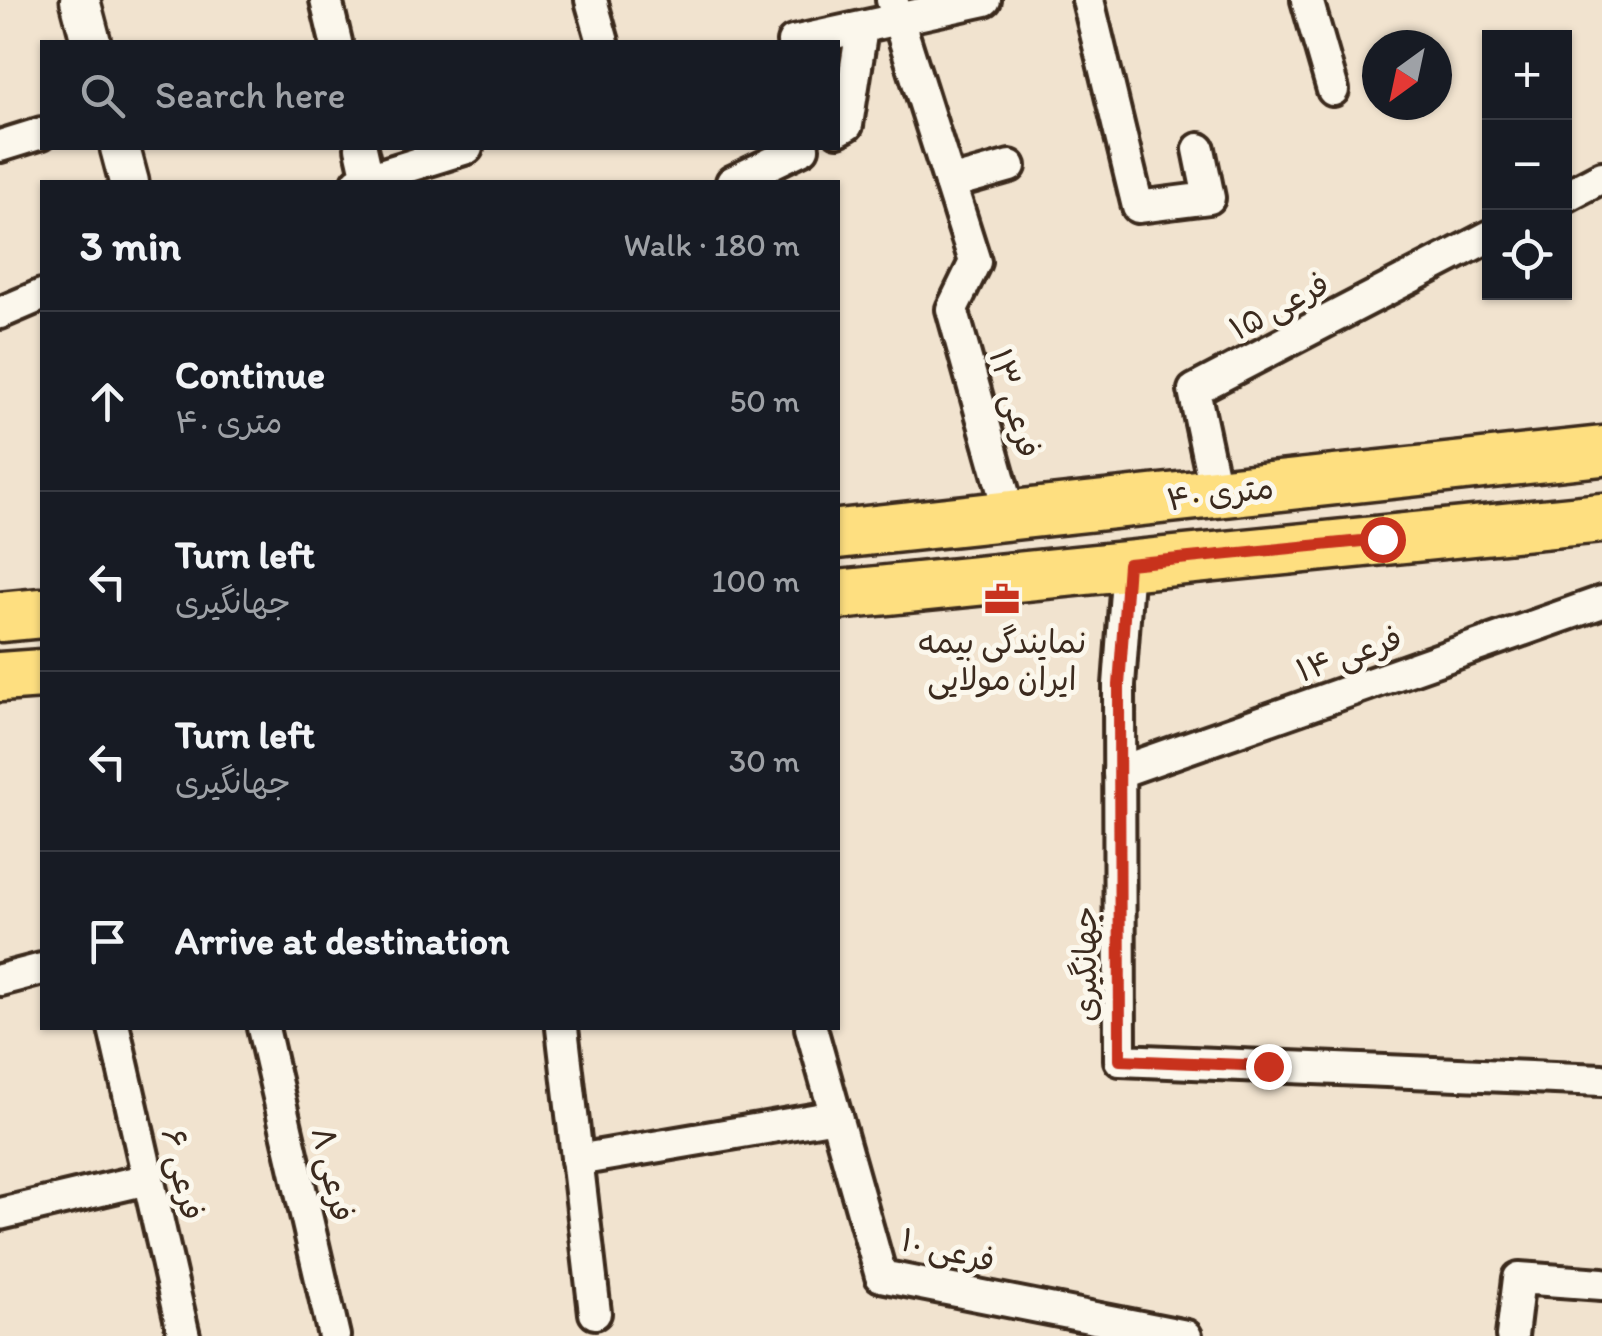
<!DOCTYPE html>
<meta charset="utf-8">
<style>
:root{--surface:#171b24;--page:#20242c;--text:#f1f3f6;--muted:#9ea1a6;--line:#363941}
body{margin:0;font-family:Itim,"Playpen Sans Arabic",sans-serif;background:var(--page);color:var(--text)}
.controls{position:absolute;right:30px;top:30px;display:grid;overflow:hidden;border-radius:0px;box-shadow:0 2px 8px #0004}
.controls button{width:90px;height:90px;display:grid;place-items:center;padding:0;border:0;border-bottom:2px solid var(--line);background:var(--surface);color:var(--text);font:50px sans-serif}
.compass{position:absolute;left:1362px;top:30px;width:90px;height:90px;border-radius:50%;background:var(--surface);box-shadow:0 2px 8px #0004;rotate:213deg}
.stop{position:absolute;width:30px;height:30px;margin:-22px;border:8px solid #c8321e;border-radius:50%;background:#fff}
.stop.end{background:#c8321e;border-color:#fff;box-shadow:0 2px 10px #0008}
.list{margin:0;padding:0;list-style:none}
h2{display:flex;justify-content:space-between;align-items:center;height:130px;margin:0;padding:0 40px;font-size:42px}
h2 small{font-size:32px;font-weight:400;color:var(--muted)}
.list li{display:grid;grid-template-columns:65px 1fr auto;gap:30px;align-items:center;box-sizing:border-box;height:180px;padding:0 40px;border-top:2px solid var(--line)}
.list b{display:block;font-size:38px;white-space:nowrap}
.list p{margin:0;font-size:32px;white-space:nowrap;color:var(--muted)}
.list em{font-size:32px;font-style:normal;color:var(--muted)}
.icon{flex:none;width:55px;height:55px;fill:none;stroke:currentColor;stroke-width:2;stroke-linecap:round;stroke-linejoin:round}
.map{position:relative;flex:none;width:1602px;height:1336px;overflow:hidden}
.search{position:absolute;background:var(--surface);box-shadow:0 2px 8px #0004;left:40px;top:40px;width:800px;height:110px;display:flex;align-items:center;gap:25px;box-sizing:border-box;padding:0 35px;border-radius:0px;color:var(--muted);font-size:38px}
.panel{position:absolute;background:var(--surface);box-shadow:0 2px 8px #0004;left:40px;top:180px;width:800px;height:850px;border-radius:0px}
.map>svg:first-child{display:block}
</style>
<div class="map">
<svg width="1602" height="1336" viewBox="0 0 1602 1336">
<rect width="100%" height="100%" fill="#f1e3cf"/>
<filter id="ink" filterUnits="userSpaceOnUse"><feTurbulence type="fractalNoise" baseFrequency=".01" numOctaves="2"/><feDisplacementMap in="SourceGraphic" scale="20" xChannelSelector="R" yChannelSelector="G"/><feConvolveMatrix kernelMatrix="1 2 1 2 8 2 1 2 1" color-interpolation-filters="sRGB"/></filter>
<g filter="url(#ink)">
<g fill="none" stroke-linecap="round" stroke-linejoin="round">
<defs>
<g id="minor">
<path d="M326,0L336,42"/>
<path d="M591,0L603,42"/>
<path d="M892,0L975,262L952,309L1010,516"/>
<path d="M1088,0L1138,207L1209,198L1199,149"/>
<path d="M1307,0L1333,90"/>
<path d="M793,42L985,0"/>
<path d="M838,130L847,125L862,28"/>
<path d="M0,146L42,133"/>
<path d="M361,148L368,179"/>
<path d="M358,182L467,148"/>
<path d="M732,182L803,148"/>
<path d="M950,183L1010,166"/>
<path d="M1564,197L1602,177"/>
<path d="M0,313L42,295"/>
<path d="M1216,494L1194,390L1490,236"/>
<path d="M1128,565L1119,685L1120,1060L1602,1080"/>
<path d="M1119,772L1602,602"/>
<path d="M0,980L42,969"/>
<path d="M114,1028L184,1336"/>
<path d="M263,1028L334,1336"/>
<path d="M562,1028L595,1313"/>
<path d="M811,1028L881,1276L1186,1336"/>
<path d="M577,1160L836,1116"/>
<path d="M0,1214L148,1179"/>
<path d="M1512,1336L1519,1278L1602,1284"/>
</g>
<g id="tertiary">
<path d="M80,0L91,42"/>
<path d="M120,148L129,182"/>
</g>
<g id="primary">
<path d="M838,534L1602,451"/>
<path d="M838,595L1602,518"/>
<path d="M0,617L42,613"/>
<path d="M0,677L42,674"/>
</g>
</defs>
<use href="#minor" stroke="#3b2a1e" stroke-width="38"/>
<use href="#tertiary" stroke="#3b2a1e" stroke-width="45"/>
<use href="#primary" stroke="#3b2a1e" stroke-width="55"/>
<use href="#minor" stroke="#fbf7ec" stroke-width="30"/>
<use href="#tertiary" stroke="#fbf7ec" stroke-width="38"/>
<use href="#primary" stroke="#fedf80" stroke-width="48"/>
</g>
</g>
<g fill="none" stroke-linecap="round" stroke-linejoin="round" filter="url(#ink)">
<path stroke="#c8321e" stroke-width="12" d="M1268,1066L1120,1060L1119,685L1128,564L1382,539"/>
</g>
<defs>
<symbol id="office-bare" viewBox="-9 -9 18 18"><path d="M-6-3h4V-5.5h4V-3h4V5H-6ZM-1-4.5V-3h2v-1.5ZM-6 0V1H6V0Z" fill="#c8321e" stroke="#fbf7ec" stroke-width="2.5" paint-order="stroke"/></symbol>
</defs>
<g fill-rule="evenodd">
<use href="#office-bare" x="977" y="574" width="50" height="50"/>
</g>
<g text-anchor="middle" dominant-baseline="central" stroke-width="10" stroke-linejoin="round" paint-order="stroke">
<g font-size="32" fill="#3b2a1e" stroke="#fbf7ec">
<text transform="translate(1279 306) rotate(-28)">فرعی ۱۵</text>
<text transform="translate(1015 403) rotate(74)">فرعی ۱۳</text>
<text transform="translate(1220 493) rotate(-7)">۴۰ متری</text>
<text transform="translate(1349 654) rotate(-19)">فرعی ۱۴</text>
<text transform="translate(1085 964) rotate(-90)">جهانگیری</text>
<text transform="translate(183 1174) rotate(77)">فرعی ۶</text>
<text transform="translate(333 1174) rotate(77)">فرعی ۸</text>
<text transform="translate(948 1250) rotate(14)">فرعی ۱۰</text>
</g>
<g font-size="32" fill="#3b2a1e" stroke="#fbf7ec">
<text x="1002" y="642">نمایندگی بیمه<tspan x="1002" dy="37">ایران مولایی</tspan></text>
</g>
</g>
</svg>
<div class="controls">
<button>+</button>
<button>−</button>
<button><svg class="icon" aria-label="locate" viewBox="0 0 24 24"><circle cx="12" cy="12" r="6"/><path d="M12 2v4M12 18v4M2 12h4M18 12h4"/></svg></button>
</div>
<svg class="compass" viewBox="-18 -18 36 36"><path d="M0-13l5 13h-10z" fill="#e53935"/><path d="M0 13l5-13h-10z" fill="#9ea1a6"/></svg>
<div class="stop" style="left:1382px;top:539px"></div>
<div class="stop end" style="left:1268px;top:1066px"></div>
<div class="search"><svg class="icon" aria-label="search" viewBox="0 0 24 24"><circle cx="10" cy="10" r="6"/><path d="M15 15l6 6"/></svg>Search here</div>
<section class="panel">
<h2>3 min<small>Walk · 180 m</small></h2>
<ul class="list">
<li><svg class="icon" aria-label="ahead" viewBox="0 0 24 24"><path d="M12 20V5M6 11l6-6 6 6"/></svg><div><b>Continue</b><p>۴۰ متری</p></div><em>50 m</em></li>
<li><svg class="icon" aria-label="left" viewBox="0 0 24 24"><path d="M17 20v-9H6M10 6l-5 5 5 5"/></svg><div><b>Turn left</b><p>جهانگیری</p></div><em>100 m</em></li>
<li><svg class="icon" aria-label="left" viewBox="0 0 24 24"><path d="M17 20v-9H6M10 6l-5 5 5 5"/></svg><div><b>Turn left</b><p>جهانگیری</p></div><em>30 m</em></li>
<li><svg class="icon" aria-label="arrive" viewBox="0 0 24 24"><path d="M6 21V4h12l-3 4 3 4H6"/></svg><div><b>Arrive at destination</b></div></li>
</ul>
</section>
</div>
